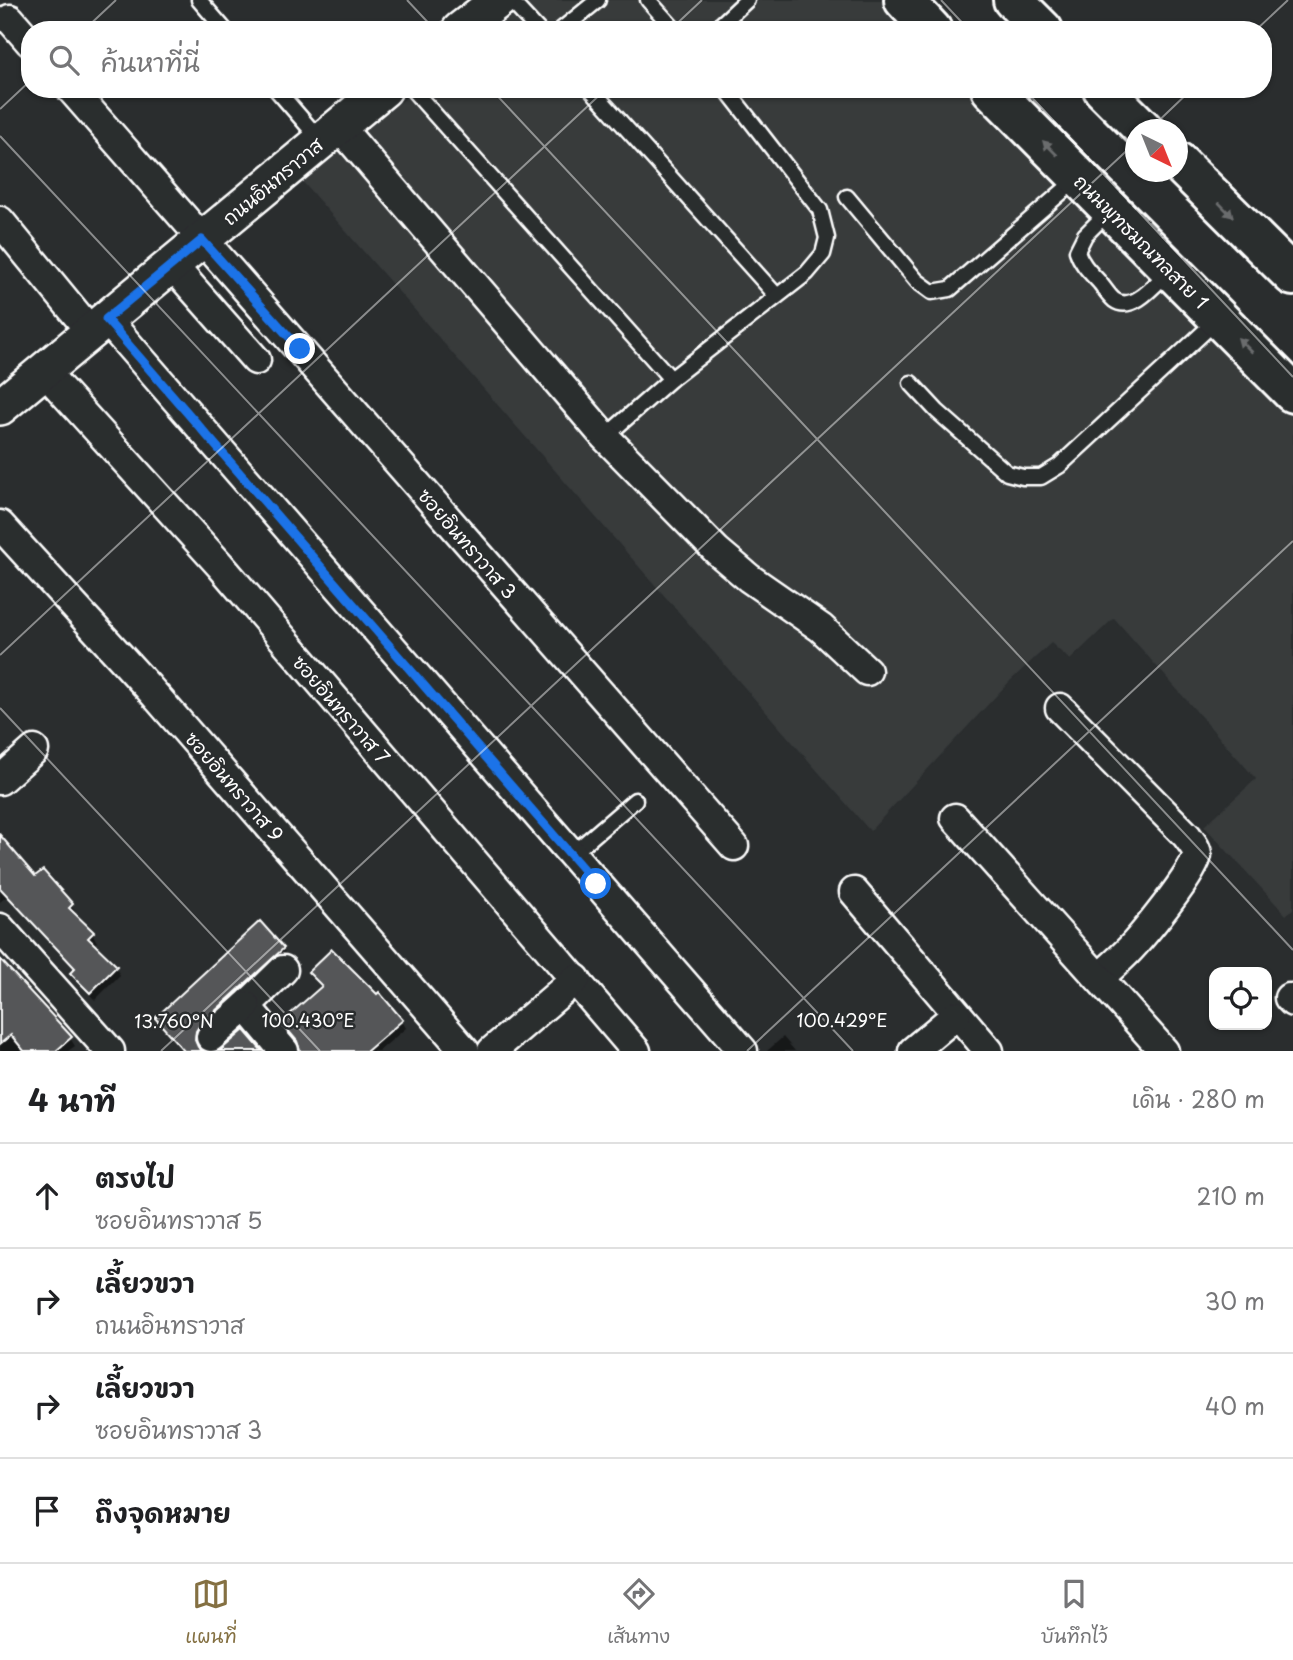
<!DOCTYPE html>
<html lang="th">
<meta charset="utf-8">
<style>
:root{--surface:#fff;--page:#f2f2f2;--text:#202124;--muted:#757577;--line:#e0e0e0;--accent:#847042}
body{margin:0;font-family:"Playpen Sans","Playpen Sans Thai",sans-serif;background:var(--page);color:var(--text)}
.controls{position:absolute;right:21px;bottom:21px;display:grid;overflow:hidden;border-radius:14px;box-shadow:0 2px 5px #0004}
.controls button{width:63px;height:63px;display:grid;place-items:center;padding:0;border:0;border-bottom:2px solid var(--line);background:var(--surface);color:var(--text);font:35px sans-serif}
.compass{position:absolute;left:1125px;top:119px;width:63px;height:63px;border-radius:50%;background:var(--surface);box-shadow:0 2px 5px #0004;rotate:137deg}
.stop{position:absolute;width:21px;height:21px;margin:-16px;border:5px solid #1a73e8;border-radius:50%;background:#fff}
.stop.end{background:#1a73e8;border-color:#fff;box-shadow:0 2px 7px #0008}
.list{margin:0;padding:0;list-style:none}
h2{display:flex;justify-content:space-between;align-items:center;height:91px;margin:0;padding:0 28px;font-size:30px}
h2 small{font-size:23px;font-weight:400;color:var(--muted)}
.list li{display:grid;grid-template-columns:46px 1fr auto;gap:21px;align-items:center;box-sizing:border-box;height:105px;padding:0 28px;border-top:2px solid var(--line)}
.list b{display:block;font-size:26px;white-space:nowrap}
.list p{margin:0;font-size:23px;white-space:nowrap;color:var(--muted)}
.list em{font-size:23px;font-style:normal;color:var(--muted)}
.icon{flex:none;width:38px;height:38px;fill:none;stroke:currentColor;stroke-width:2;stroke-linecap:round;stroke-linejoin:round}
.map{position:relative;flex:none;width:1293px;height:1051px;overflow:hidden}
.search{position:absolute;background:var(--surface);box-shadow:0 2px 5px #0004;left:21px;right:21px;top:21px;height:77px;display:flex;align-items:center;gap:18px;box-sizing:border-box;padding:0 24px;border-radius:28px;color:var(--muted);font-size:26px}
.sheet{height:511px;background:var(--surface)}
nav{display:flex;justify-content:space-around;align-items:center;box-sizing:border-box;height:98px;border-top:2px solid var(--line);background:var(--surface);font-size:19px;color:var(--muted)}
nav a{display:grid;justify-items:center;gap:4px}
nav .on{color:var(--accent)}
.map>svg:first-child{display:block}
</style>
<div class="map">
<svg width="1293" height="1051" viewBox="0 0 1293 1051">
<rect width="100%" height="100%" fill="#2a2d2e"/>
<filter id="ink" filterUnits="userSpaceOnUse"><feTurbulence type="fractalNoise" baseFrequency=".0143" numOctaves="2"/><feDisplacementMap in="SourceGraphic" scale="14" xChannelSelector="R" yChannelSelector="G"/><feConvolveMatrix kernelMatrix="1 2 1 2 8 2 1 2 1" color-interpolation-filters="sRGB"/></filter>
<g filter="url(#ink)">
<g fill="#373a3b">
<path d="M532,0H887L916,30H494Z"/>
<path d="M417,89H974L1293,417V909L1286,915L1204,826L1256,779L1114,618L1070,660L1051,643L1010,681L870,831L301,180Z"/>
</g>
<g fill="#0007">
<path d="M0,838L35,879L71,905L76,913L74,915L92,933L97,942L93,945L115,967L120,975L95,1000L77,982L72,974L76,970L7,896L0,902Z"/>
<path d="M283,949L287,957L203,1033L198,1044L196,1041L183,1051L161,1026L157,1018Z"/>
<path d="M0,970L70,1038L75,1046L68,1051H0Z"/>
<path d="M310,973L402,1021L406,1028L379,1051H308L323,988Z"/>
<path d="M783,1037L795,1051H767Z"/>
</g>
<g fill="#555758" stroke="#fff" stroke-width="2">
<path d="M0,835L35,876L43,870L73,904L69,908L94,932L88,938L117,966L90,993L70,973L75,968L0,888Z"/>
<path d="M260,921L284,948L200,1025L196,1031L195,1040L198,1047L203,1051H184L155,1018Z"/>
<path d="M332,949L377,994L379,992L403,1020L367,1051H300L297,1041L281,1022L322,986L308,972Z"/>
<path d="M0,959L72,1037L56,1051H24L11,1035L0,1044Z"/>
<path d="M244,1030L262,1051H219L222,1049Z"/>
</g>
<g fill="none" stroke-linecap="round" stroke-linejoin="round">
<defs>
<g id="service">
<path d="M199,0L225,30"/>
<path d="M510,0L538,30"/>
<path d="M648,0L675,30"/>
<path d="M561,30L598,0"/>
<path d="M715,30L747,0"/>
<path d="M276,89L320,140"/>
<path d="M412,89L671,379"/>
<path d="M591,89L777,296"/>
<path d="M847,197L917,281L932,292L950,289L1078,178"/>
<path d="M1110,210L1085,235L1077,251C1081,264 1091,273 1100,283C1104,288 1109,296 1114,300C1133,314 1157,282 1169,271"/>
<path d="M911,383L937,411L1007,473L1023,477H1041L1059,466L1218,319"/>
<path d="M605,437L671,379L807,273L823,254L827,238L820,210L726,89"/>
<path d="M571,855L635,800"/>
</g>
<g id="minor">
<path d="M10,19L30,42"/>
<path d="M71,89L734,846"/>
<path d="M338,125L605,437L717,551L749,578L821,628L867,671"/>
<path d="M0,221L91,332"/>
<path d="M172,265L256,360"/>
<path d="M106,319L743,1051"/>
<path d="M44,371L220,565L636,1051"/>
<path d="M0,525L148,687L465,1051"/>
<path d="M1060,708L1187,836C1191,842 1197,848 1197,855C1197,870 1140,939 1127,952C1118,961 1108,970 1099,978"/>
<path d="M0,780L34,750"/>
<path d="M955,818L1164,1051"/>
<path d="M854,892L989,1051"/>
<path d="M0,928L110,1051"/>
<path d="M283,970L246,1006L284,1051"/>
<path d="M1289,998L1293,1002"/>
<path d="M211,1037L246,1006"/>
<path d="M492,1051L576,979"/>
<path d="M913,1051L956,1015"/>
</g>
<g id="tertiary">
<path d="M460,30L499,0"/>
<path d="M0,407L384,89"/>
</g>
<g id="secondary">
<path d="M904,0L932,30"/>
<path d="M1013,0L1043,30"/>
<path d="M991,89L1293,393"/>
<path d="M1103,89L1144,130"/>
<path d="M1178,162L1293,276"/>
</g>
</defs>
<use href="#service" stroke="#fff" stroke-width="19"/>
<use href="#minor" stroke="#fff" stroke-width="33"/>
<use href="#tertiary" stroke="#fff" stroke-width="40"/>
<use href="#secondary" stroke="#fff" stroke-width="44"/>
<use href="#service" stroke="#2a2d2e" stroke-width="14"/>
<use href="#minor" stroke="#2a2d2e" stroke-width="28"/>
<use href="#tertiary" stroke="#2a2d2e" stroke-width="35"/>
<use href="#secondary" stroke="#2a2d2e" stroke-width="38"/>
</g>
<defs><path id="oneway-solid" d="M-6-.8H1V-3.2L6.5 0L1 3.2V.8H-6Z" transform="scale(1.75)"/></defs>
<g fill="#6a6c6d">
<use href="#oneway-solid" transform="translate(1050 148) rotate(-135)"/>
<use href="#oneway-solid" transform="translate(1226 210) rotate(45)"/>
<use href="#oneway-solid" transform="translate(1245 345) rotate(-135)"/>
</g>
</g>
<g fill="none" stroke-linecap="round" stroke-linejoin="round" filter="url(#ink)">
<path stroke="#1a73e8" stroke-width="9" d="M300,349L202,240L106,319L596,884"/>
</g>
<path fill="none" stroke="#fff" stroke-width="2" stroke-opacity="0.45" d="M407,0L435,30M941,0L969,30M84,30L116,0M670,30L702,0M1256,30L1288,0M491,89L1293,950M1024,89L1293,377M0,109L30,81M1149,130L1192,89M0,136L853,1051M0,655L606,89M0,708L320,1051M161,1051L1136,142M747,1051L1293,541"/>
<g text-anchor="middle" dominant-baseline="central" stroke-width="5" stroke-linejoin="round" paint-order="stroke">
<g font-size="19" fill="#fff" stroke="#2a2d2e">
<text transform="translate(272 181) rotate(-40)">ถนนอินทราวาส</text>
<text transform="translate(1142 241) rotate(45)">ถนนพุทธมณฑลสาย 1</text>
<text transform="translate(468 543) rotate(49)">ซอยอินทราวาส 3</text>
<text transform="translate(342 709) rotate(49)">ซอยอินทราวาส 7</text>
<text transform="translate(235 786) rotate(49)">ซอยอินทราวาส 9</text>
</g>
</g>
<g font-size="18" text-anchor="middle" fill="#fff" stroke="#2a2d2e" stroke-width="5" stroke-linejoin="round" paint-order="stroke">
<text x="308" y="1027">100.430°E</text>
<text x="842" y="1027">100.429°E</text>
<text x="174" y="1028">13.760°N</text>
</g>
</svg>
<div class="controls">
<button><svg class="icon" aria-label="locate" viewBox="0 0 24 24"><circle cx="12" cy="12" r="6"/><path d="M12 2v4M12 18v4M2 12h4M18 12h4"/></svg></button>
</div>
<svg class="compass" viewBox="-18 -18 36 36"><path d="M0-13l5 13h-10z" fill="#e53935"/><path d="M0 13l5-13h-10z" fill="#757577"/></svg>
<div class="stop" style="left:596px;top:884px"></div>
<div class="stop end" style="left:300px;top:349px"></div>
<div class="search"><svg class="icon" aria-label="search" viewBox="0 0 24 24"><circle cx="10" cy="10" r="6"/><path d="M15 15l6 6"/></svg>ค้นหาที่นี่</div>
</div>
<section class="sheet">
<h2>4 นาที<small>เดิน · 280 m</small></h2>
<ul class="list">
<li><svg class="icon" aria-label="ahead" viewBox="0 0 24 24"><path d="M12 20V5M6 11l6-6 6 6"/></svg><div><b>ตรงไป</b><p>ซอยอินทราวาส 5</p></div><em>210 m</em></li>
<li><svg class="icon" aria-label="right" viewBox="0 0 24 24"><path d="M7 20v-9h11M14 6l5 5-5 5"/></svg><div><b>เลี้ยวขวา</b><p>ถนนอินทราวาส</p></div><em>30 m</em></li>
<li><svg class="icon" aria-label="right" viewBox="0 0 24 24"><path d="M7 20v-9h11M14 6l5 5-5 5"/></svg><div><b>เลี้ยวขวา</b><p>ซอยอินทราวาส 3</p></div><em>40 m</em></li>
<li><svg class="icon" aria-label="arrive" viewBox="0 0 24 24"><path d="M6 21V4h12l-3 4 3 4H6"/></svg><div><b>ถึงจุดหมาย</b></div></li>
</ul>
</section>
<nav>
<a class="on"><svg class="icon" aria-label="map" viewBox="0 0 24 24"><path d="M3 6l6-2 6 2 6-2v14l-6 2-6-2-6 2zM9 4v14M15 6v14"/></svg>แผนที่</a>
<a><svg class="icon" aria-label="directions" viewBox="0 0 24 24"><path d="M12 3l9 9-9 9-9-9zM9 14v-3h6M13 9l2 2-2 2"/></svg>เส้นทาง</a>
<a><svg class="icon" aria-label="saved" viewBox="0 0 24 24"><path d="M7 4h10v16l-5-4-5 4z"/></svg>บันทึกไว้</a>
</nav>
